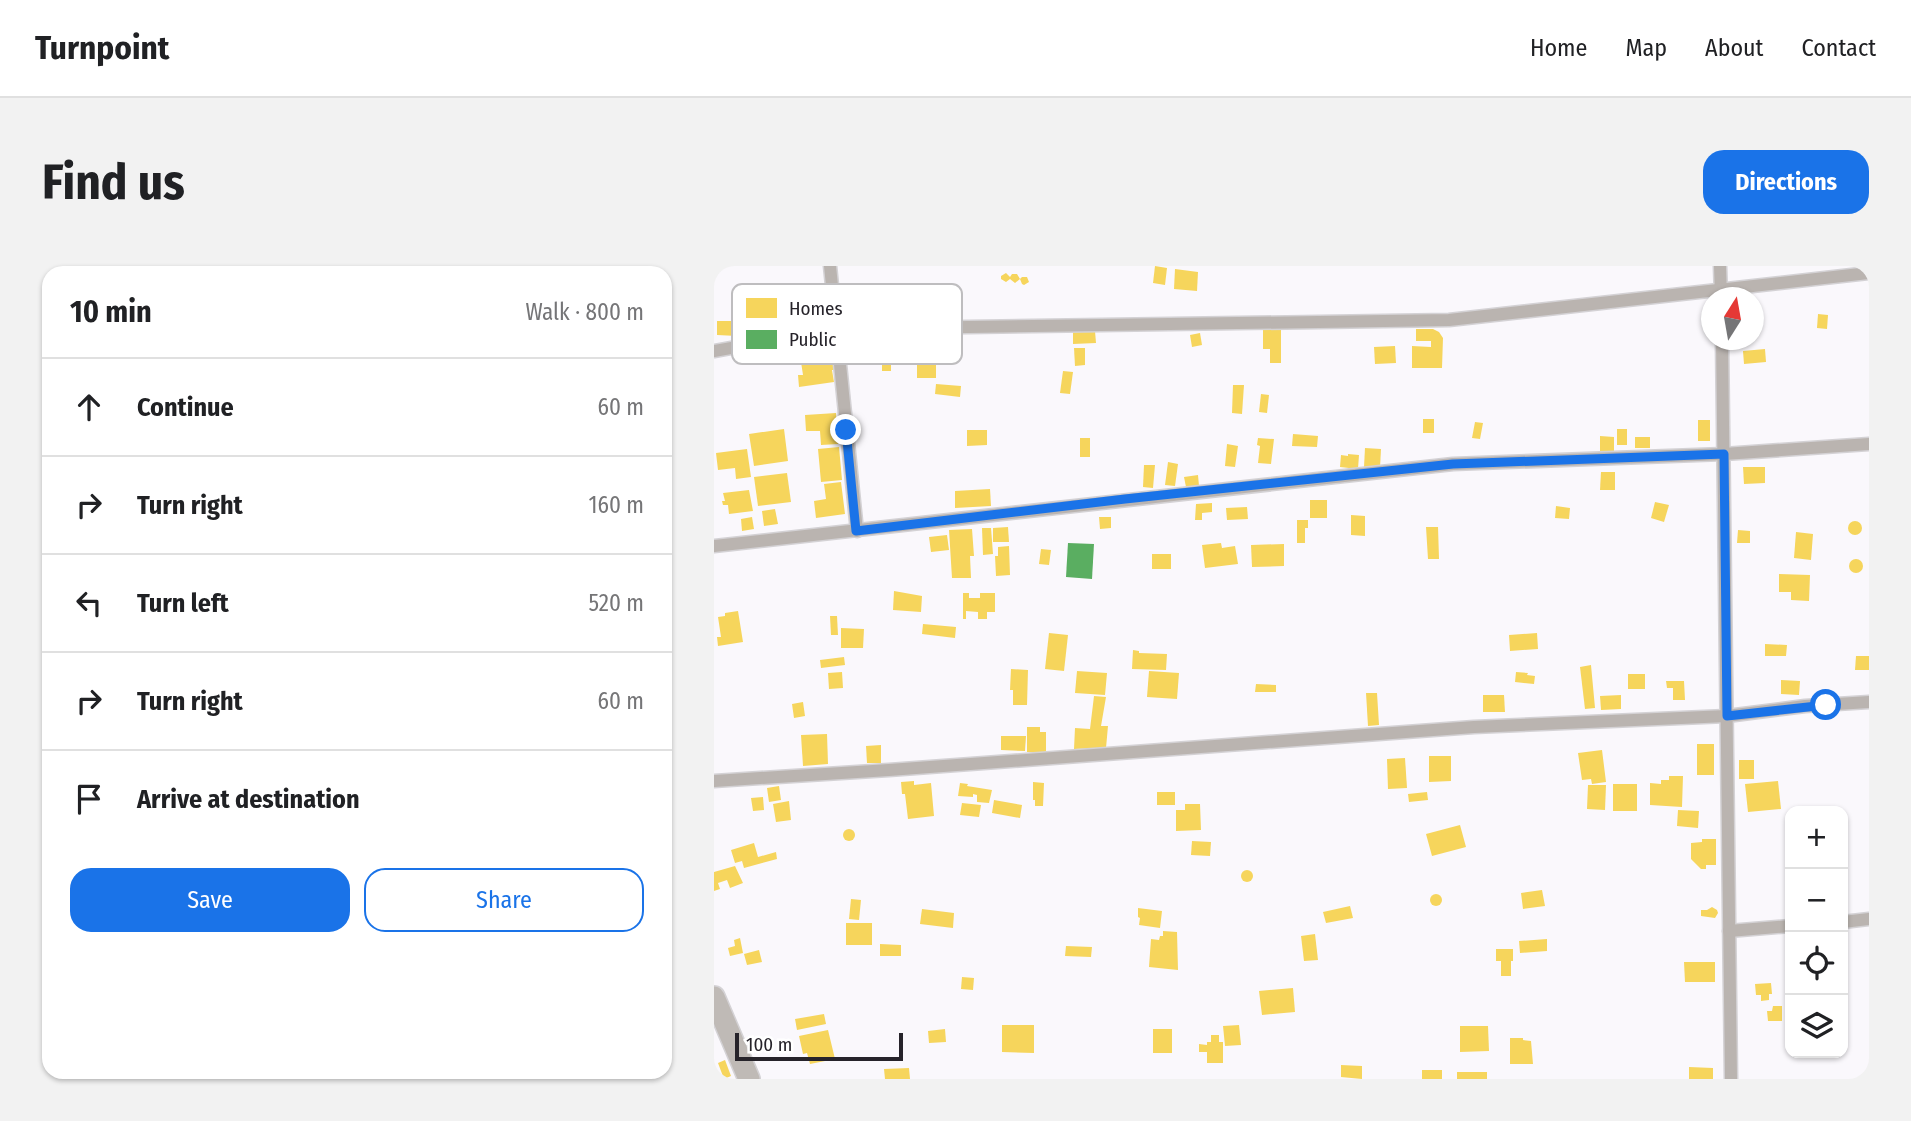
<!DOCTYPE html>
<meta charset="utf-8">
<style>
:root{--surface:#fff;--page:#f2f2f2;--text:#202124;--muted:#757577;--line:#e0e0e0;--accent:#1a73e8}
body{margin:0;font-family:"Fira Sans Condensed",sans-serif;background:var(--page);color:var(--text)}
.controls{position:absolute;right:21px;bottom:21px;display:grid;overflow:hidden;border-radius:14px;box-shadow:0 2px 5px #0004}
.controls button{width:63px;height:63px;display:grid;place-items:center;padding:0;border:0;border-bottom:2px solid var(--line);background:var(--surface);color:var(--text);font:35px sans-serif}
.compass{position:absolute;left:987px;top:21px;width:63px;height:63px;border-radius:50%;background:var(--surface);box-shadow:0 2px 5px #0004;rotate:11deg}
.scale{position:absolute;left:21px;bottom:18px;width:168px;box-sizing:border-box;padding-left:7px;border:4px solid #26232a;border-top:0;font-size:19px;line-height:24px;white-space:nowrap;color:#26232a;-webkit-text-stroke:5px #fff;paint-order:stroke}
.stop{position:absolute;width:21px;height:21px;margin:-16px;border:5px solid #1a73e8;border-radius:50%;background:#fff}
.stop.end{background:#1a73e8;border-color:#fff;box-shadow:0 2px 7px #0008}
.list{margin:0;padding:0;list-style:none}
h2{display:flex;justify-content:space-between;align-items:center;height:91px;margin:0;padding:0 28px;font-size:30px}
h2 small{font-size:23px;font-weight:400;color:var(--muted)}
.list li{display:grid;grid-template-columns:46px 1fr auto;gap:21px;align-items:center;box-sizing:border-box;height:98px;padding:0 28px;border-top:2px solid var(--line)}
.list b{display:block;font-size:26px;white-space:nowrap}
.list em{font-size:23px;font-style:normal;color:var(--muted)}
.actions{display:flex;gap:14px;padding:21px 28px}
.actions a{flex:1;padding:16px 0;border:2px solid var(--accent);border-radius:21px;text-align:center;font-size:24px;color:var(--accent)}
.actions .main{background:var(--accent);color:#fff}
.icon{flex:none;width:38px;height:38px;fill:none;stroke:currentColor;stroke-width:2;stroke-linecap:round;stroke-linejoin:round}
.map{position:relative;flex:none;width:1155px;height:813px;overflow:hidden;border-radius:21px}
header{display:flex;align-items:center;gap:42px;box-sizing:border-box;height:98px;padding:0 35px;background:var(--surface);border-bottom:2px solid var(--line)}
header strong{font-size:33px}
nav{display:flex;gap:38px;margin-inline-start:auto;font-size:24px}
.intro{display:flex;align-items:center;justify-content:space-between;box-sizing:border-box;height:168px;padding:0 42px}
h1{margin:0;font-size:49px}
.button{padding:18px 32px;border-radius:21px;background:var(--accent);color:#fff;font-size:24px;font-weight:700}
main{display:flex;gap:42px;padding:0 42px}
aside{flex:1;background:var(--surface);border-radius:21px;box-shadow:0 2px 5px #0004}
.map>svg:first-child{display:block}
</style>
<header>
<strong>Turnpoint</strong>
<nav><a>Home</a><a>Map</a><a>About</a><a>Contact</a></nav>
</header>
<div class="intro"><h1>Find us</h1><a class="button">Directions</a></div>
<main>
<aside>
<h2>10 min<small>Walk · 800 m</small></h2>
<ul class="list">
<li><svg class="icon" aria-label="ahead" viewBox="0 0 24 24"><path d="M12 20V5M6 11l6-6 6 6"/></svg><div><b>Continue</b></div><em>60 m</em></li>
<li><svg class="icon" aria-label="right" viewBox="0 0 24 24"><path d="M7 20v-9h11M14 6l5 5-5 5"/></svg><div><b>Turn right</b></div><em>160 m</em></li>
<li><svg class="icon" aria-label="left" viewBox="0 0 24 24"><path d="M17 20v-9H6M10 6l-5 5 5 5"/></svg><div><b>Turn left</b></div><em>520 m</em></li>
<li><svg class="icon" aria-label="right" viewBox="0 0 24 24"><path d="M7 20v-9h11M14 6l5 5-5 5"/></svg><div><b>Turn right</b></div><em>60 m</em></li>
<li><svg class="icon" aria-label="arrive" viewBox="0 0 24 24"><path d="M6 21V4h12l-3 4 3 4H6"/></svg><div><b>Arrive at destination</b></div></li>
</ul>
<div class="actions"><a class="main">Save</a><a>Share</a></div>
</aside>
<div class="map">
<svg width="1155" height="813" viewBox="0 0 1155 813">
<rect width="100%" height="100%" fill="#faf8fc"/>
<g fill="#f6d55c">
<path d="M441,0L453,2L451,19L439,17Z"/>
<path d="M461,3L484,6L483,25L460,23Z"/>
<path d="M292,7L296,11L298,8H303L306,13L308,11H313L315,16L310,19L308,18L306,13L301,17L296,13L292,16L287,13V10Z"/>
<path d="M1104,48L1114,49L1113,63L1103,62Z"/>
<path d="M3,55H23V70L3,69Z"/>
<path d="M702,63H719L725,66L729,72L728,102H698V80L717,81V75H702Z"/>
<path d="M549,64H567V97H556V83H549Z"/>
<path d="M381,65L382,77L359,78V66Z"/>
<path d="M486,67L488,79L478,81L476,69Z"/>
<path d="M203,74L227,75V85H222V112H203Z"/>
<path d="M118,78L122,104H118L120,116L85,121L84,109H89L85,83Z"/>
<path d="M681,80L682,97L661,98L660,81Z"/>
<path d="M360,82H371V99L361,100Z"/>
<path d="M1051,83L1052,96L1030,98L1029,85Z"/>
<rect x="168" y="91" width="9" height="14"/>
<path d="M349,105L359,106L356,128L346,127Z"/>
<path d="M222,118L247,120L246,131L221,128Z"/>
<path d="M519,119H530L528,148L518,147Z"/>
<path d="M547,128L555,129L553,147L545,146Z"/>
<path d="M122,147L124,178L107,179L106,165H92L91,149Z"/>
<rect x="709" y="153" width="11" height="14"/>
<rect x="984" y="154" width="12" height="21"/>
<path d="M761,156L769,157L766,173L758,172Z"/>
<path d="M70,163L74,195L40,200L35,168Z"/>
<rect x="903" y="163" width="10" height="16"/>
<path d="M253,164H273V179L253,180Z"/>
<path d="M579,168L604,170L603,181L578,180Z"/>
<path d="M886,170L900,171V185H886Z"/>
<rect x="921" y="171" width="15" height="11"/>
<rect x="366" y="172" width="10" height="19"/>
<path d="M544,172L560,173L557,198L544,197L546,180L543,179Z"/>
<path d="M513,178L524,180L521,201L511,200Z"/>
<path d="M125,181L128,214L107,216L104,183Z"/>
<path d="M651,182L667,183L666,202L650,201Z"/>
<path d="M33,183L37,211L22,213L21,202L4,204L2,187Z"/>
<path d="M634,188L645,189L644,203L626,201L627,189L634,190Z"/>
<path d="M454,196L464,198L461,220L451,219Z"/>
<path d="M430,199H441L439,222L429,221Z"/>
<path d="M1029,201H1051V217L1030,218Z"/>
<path d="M887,206H901V224H886Z"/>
<path d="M73,207L77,236L44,240L40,211Z"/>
<path d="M484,209L485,220L472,221L470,211Z"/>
<path d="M127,216L131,248L102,252L100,235L112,233L110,218Z"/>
<path d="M276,223L277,240L241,242V225Z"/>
<path d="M35,224L39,245L15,248L14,239H9L8,235H11L9,227Z"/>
<rect x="596" y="234" width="17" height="18"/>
<path d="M941,236L955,239L950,256L937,252Z"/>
<path d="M498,237V246L488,247V254H481L482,238Z"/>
<path d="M842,240L856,242L855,253L841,252Z"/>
<path d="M533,241L534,253L513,254L512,242Z"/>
<path d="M61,243L64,258L50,260L48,245Z"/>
<path d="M637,249L651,250V270L637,269Z"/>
<path d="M38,251L40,263L28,265L27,253Z"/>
<path d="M385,251H397V262L386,263Z"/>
<path d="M583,254H594V262H591V277H583Z"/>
<circle cx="1141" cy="262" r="7"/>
<path d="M294,261L295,276H279V262Z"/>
<path d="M712,261H724L725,293H714Z"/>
<path d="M268,262H277L279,288L269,289Z"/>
<path d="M258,263L260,290H256L257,312H238L235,264Z"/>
<path d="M1024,264L1036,265V277H1023Z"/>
<path d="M1082,266L1099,268L1097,294L1080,292Z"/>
<path d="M233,269L235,284L217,286L215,271Z"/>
<path d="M507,277L508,282L521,280L524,298L491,302L488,279Z"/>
<path d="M570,278V300L538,301L537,279Z"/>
<path d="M295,280L296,309L282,310L281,290H284V281Z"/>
<path d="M327,283L337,284L335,299L325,298Z"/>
<rect x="438" y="288" width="19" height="15"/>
<circle cx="1142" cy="300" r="7"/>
<path d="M1065,308L1096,309L1095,335L1077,334V326H1065Z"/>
<path d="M180,325L208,330L207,346L179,344Z"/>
<path d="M249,327H255V332H266V327H281V346H273V353H264V346L252,345V353H249Z"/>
<path d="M24,345L29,376L4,380L3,371H7L4,351L11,350V347Z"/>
<path d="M116,350H123L124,369H117Z"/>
<path d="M209,358L242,361L241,372L208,368Z"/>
<path d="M127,362L150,363L149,382H127Z"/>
<path d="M335,367L354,369L350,405L331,403Z"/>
<path d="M823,367L824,383L796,385L795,369Z"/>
<path d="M1051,378L1073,379L1072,390H1051Z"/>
<path d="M419,384L425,385V387L453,388L452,404L418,403Z"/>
<path d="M1142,390H1155V404H1141Z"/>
<path d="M130,391L131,399L107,402L106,394Z"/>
<path d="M877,399L881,442L871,443L866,401Z"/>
<path d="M297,403L314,404L313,439H299V424H296Z"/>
<path d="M363,405L393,407L391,429L361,427Z"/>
<path d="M435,405L465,407L463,433L433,431Z"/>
<path d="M128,406L129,422L115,423L114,407Z"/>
<path d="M802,406L814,407L813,409L821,410L820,418L801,416Z"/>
<rect x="914" y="408" width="17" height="15"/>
<path d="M1067,414L1086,415L1085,429L1067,428Z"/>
<path d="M952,415H970L971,434H959V422H953Z"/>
<path d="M542,418L562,419V426H541Z"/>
<path d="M652,427H663L665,459L654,460Z"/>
<path d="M769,429H790L791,446H769Z"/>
<path d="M907,429V443L887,444L886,430Z"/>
<path d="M380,430L392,431L387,460H394L392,482L360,483L361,462L376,463Z"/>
<path d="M89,436L91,450L80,452L78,438Z"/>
<path d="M313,461H326V466H332V487L313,486Z"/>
<path d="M113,468L114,498L89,500L87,469Z"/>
<path d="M287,470H312L311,485L287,484Z"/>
<rect x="983" y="478" width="17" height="31"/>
<path d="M167,479V497H153L152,480Z"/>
<path d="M888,484L892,516L878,518L877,513L868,514L864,487Z"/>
<path d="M715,490H737V515L715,516Z"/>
<path d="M691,492L693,522L674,523L673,493Z"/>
<rect x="1025" y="494" width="15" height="19"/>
<path d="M955,510H969L968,541L936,539V517L947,518V514H955Z"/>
<path d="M200,515V519L217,517L220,550L194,553L191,528H188L187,516Z"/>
<path d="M1064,515L1067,543L1034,546L1031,518Z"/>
<path d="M319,516L330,517L329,540H321V534H319Z"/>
<path d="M246,517L254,518L253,520L278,524L275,537L263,536V529L259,528V531L244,530Z"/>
<rect x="899" y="518" width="24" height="27"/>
<path d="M874,519H892L891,544L873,543Z"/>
<path d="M65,520L67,534L55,536L53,522Z"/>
<rect x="443" y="526" width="18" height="13"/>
<path d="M713,526L714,534L695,536L694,528Z"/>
<path d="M49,531L50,544L39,545L37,532Z"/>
<path d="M280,534L308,539L306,552L278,547Z"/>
<path d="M75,535L77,554L62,556L59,538Z"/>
<path d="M248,537L267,539L265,551L246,549Z"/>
<path d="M471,538H486L487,564L462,565V544H471Z"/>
<path d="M964,544L985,545L984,562L963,560Z"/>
<path d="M746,559L752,581L718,590L712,568Z"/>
<circle cx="135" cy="569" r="6"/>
<path d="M988,573H1002V599H992V603H987L977,593V577L988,576Z"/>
<path d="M478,575L497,576L496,590L477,589Z"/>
<path d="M40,577L44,591L62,586L63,593L30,602L28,595L21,597L17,584Z"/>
<path d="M21,600L29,617L16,622L13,614L4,617L6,623L0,625V606Z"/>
<circle cx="533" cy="610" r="6"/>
<path d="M828,624L831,640L809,643L807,627Z"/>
<circle cx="722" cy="634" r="6"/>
<path d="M137,633L147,634L145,654L135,653Z"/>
<path d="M636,640L639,652L612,657L609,646Z"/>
<path d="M998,641L1003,644L1004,647L1001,652L987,650V644H993Z"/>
<path d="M424,642L448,645L446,662L425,659L426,652L424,651Z"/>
<path d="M208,643L240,647L239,662L206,658Z"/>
<rect x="132" y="657" width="26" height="22"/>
<path d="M449,665L463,666L464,704L435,701L437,673L445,674L446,670H449Z"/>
<path d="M601,668L604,694L590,695L587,670Z"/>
<path d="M26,672L29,687L16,690L14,682L21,680L20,674Z"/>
<path d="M833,673V685L806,687L805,675Z"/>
<path d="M166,678L187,679V690H166Z"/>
<path d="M352,680L378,681L377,691L351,690Z"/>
<path d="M782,683H799V695H797V710H787V695H782Z"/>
<path d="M45,684L48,696L33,699L30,688Z"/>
<path d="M970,696H1001V716H971Z"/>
<path d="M248,711L260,712L259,724L247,723Z"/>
<path d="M1057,717L1058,728H1055V734L1047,735V729H1042L1041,718Z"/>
<path d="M579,722L581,746L548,749L545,725Z"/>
<path d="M1059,740H1068V755H1054L1053,745H1058Z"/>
<path d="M110,748L112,758L83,764L81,753Z"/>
<path d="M288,759H320V787L288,786Z"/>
<path d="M525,759L527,779L511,780L509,760Z"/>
<path d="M746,760H774L775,785L746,786Z"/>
<path d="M231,763L232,776L215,777L214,765Z"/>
<rect x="439" y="763" width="19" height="24"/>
<path d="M114,764L121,793L96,798L93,787L89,788L85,770Z"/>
<path d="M497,769H505V776H509V797H493V786H485V778L493,779V776H497Z"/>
<path d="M796,772H809V774L817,775L819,798H796Z"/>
<path d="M11,794L17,810L10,813L4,797Z"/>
<path d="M627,799L648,800V813L627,811Z"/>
<path d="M975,801L999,802V813H975Z"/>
<path d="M195,802L196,813H171L170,803Z"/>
<rect x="708" y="804" width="20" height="9"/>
<rect x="743" y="806" width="30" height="7"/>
</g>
<path fill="#5aae61" d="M354,277L380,278L378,313L352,311Z"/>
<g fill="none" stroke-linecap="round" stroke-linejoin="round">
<defs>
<g id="minor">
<path d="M116,0L143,265"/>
<path d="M1006,0L1007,31"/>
<path d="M1008,74L1017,813"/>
<path d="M0,85L122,63L735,54L1155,7"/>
<path d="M0,280L739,198L1010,188L1155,178"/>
<path d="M0,515L175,504L760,461L1013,450L1091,440L1155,436"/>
<path d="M1129,656L1155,653"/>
<path d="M1015,665L1076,660"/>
</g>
<path id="trunk" d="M0,731L35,813"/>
</defs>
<use href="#minor" stroke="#d4d2d5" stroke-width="15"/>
<use href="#trunk" stroke="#d4d2d5" stroke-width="24"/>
<use href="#minor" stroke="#bab4b0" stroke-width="12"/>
<use href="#trunk" stroke="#bfbab6" stroke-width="21"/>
</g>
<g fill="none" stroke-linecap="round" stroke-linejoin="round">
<path stroke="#1a73e8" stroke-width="9" d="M132,164L142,265L411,233L739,198L1010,188L1013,450L1112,439"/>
</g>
<rect x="18" y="18" width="230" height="80" rx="10" fill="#fff" stroke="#bebdbf" stroke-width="2"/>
<rect x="32" y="32" width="31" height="20" fill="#f6d55c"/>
<rect x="32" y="64" width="31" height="19" fill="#5aae61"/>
<g font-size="19" fill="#26232a">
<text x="75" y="49">Homes</text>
<text x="75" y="80">Public</text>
</g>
</svg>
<div class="controls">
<button>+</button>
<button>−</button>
<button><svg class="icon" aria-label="locate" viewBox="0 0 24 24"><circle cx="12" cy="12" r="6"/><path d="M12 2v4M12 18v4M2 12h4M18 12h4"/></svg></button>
<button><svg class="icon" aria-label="layers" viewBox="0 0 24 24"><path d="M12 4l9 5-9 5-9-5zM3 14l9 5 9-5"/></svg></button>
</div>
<svg class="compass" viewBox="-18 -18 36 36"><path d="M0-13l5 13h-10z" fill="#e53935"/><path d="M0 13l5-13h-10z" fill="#757577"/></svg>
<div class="scale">100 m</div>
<div class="stop" style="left:1112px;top:439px"></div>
<div class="stop end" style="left:132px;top:164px"></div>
</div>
</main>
